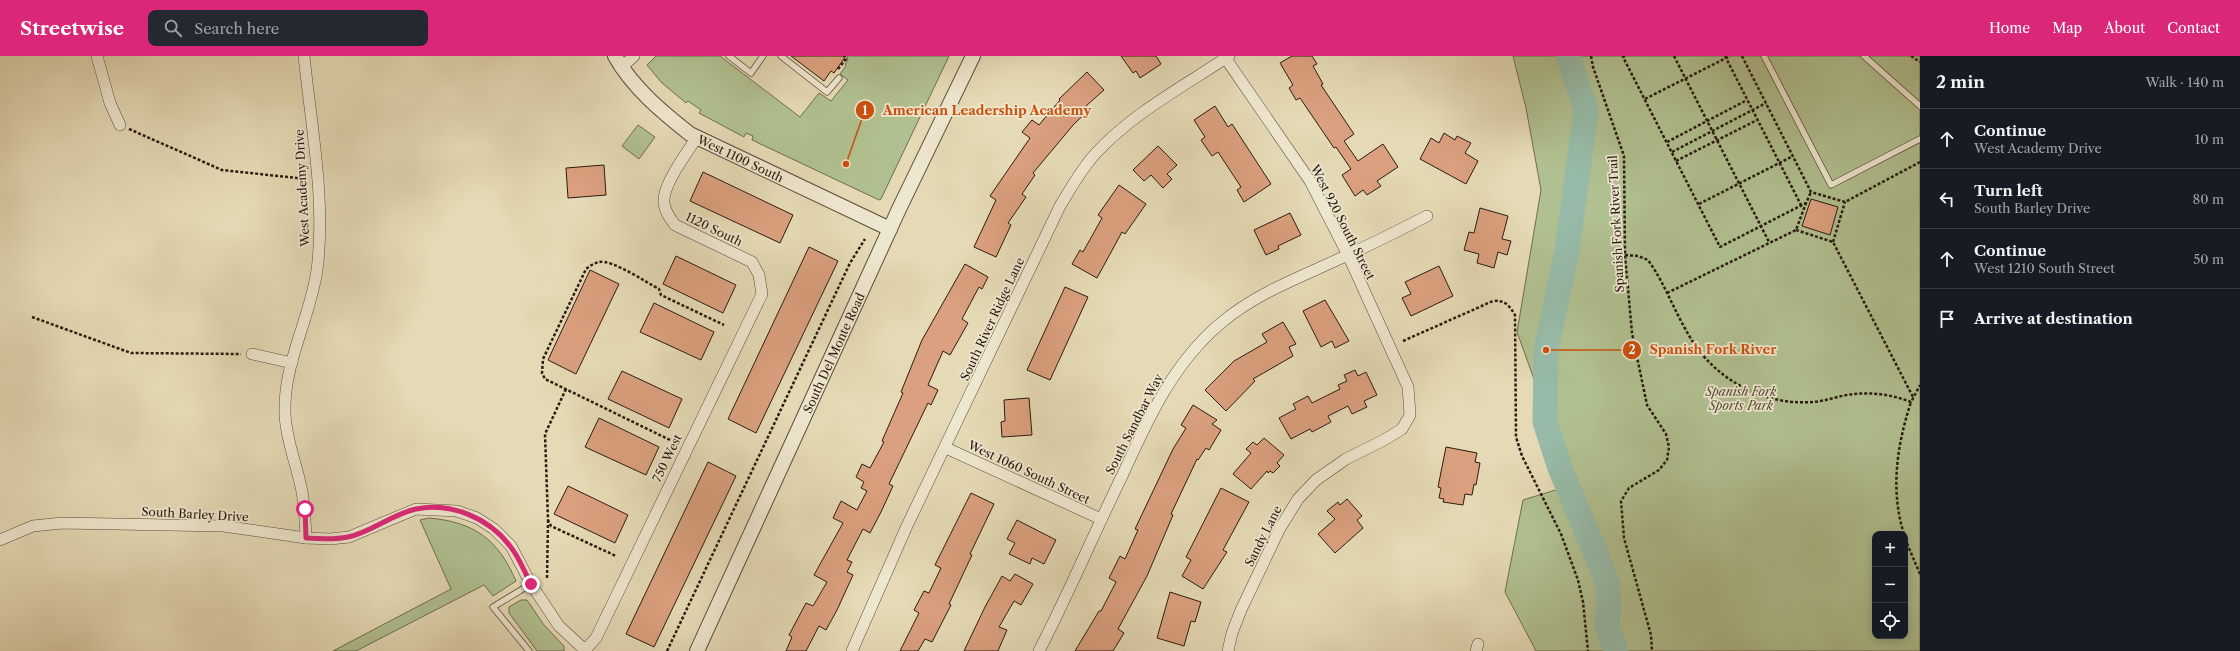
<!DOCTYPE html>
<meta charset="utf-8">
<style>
:root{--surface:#171b24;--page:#242831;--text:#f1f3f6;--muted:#9ea1a6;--line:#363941;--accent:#db2777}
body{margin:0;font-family:"Libre Caslon Text",serif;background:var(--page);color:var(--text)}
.controls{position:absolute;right:12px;bottom:12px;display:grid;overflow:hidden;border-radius:8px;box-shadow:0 2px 10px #0003}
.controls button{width:36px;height:36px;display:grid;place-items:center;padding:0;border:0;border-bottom:1px solid var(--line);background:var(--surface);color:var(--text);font:20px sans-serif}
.stop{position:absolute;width:12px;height:12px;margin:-9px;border:3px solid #db2777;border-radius:50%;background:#fff}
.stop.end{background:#db2777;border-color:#fff;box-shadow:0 1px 4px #0008}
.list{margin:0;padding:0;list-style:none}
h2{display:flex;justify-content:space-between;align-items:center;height:52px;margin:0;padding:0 16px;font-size:17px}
h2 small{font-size:13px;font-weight:400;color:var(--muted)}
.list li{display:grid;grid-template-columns:26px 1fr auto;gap:12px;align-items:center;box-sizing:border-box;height:60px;padding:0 16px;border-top:1px solid var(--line)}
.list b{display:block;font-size:15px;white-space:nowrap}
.list p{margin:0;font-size:13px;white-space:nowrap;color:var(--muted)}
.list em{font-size:13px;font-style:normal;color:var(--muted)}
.icon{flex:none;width:22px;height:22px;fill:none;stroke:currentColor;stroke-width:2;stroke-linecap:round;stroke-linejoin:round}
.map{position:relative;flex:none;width:1920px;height:595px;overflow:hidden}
header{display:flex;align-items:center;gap:24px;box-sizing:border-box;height:56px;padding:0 20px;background:var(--accent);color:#fff}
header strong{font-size:19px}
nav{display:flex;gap:22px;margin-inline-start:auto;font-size:14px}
.search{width:280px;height:36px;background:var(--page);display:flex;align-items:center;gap:10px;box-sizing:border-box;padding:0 14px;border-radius:8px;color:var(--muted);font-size:15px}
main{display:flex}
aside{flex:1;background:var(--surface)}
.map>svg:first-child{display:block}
</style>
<header>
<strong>Streetwise</strong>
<div class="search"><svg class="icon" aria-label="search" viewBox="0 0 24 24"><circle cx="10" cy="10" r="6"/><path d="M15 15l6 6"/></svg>Search here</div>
<nav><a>Home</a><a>Map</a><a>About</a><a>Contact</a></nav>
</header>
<main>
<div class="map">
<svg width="1920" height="595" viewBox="0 0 1920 595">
<rect width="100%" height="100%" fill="#e5dab5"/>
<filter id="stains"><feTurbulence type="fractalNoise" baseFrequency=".005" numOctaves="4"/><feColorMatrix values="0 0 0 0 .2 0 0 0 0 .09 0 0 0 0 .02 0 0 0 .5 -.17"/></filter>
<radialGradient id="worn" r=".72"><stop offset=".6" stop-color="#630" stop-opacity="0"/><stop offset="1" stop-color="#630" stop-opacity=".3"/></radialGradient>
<g fill="#b1c090" stroke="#6e6e50" fill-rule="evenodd">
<path d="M656,0H720L800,61L819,37L831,45L848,24L840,18L846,10L845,8L848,4L847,0H949L881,143L879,144L752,84L753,80L746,77L744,81L699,57L701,54L688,45L686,47L662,27L647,9Z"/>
<path d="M1513,0H1920V595H1536L1505,536L1523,444L1575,428L1556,384L1517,276L1541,134L1526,52ZM1875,478H1905V580H1875Z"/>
<path d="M638,69L655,81L639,103L622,90Z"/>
<path d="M429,462C474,466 498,483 516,525L493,540L484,529L356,595H333L451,533L420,464Z"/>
<path d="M521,544H527L544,569L564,590V595H537L509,557V551Z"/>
</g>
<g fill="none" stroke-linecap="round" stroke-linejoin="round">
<path stroke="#97bba8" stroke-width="25" d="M1568,0L1586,54L1567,195L1546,294L1545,366L1560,412L1608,527L1609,548L1607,571L1616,595"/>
</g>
<g fill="#dba07f" stroke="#2b1b11">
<path d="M791,0H846L834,17L831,15L824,25Z"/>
<path d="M1121,0H1156L1161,8L1140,22L1136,15L1133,17Z"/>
<path d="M1292,0H1312L1317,8L1313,10L1323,28L1321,29L1354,78L1344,85L1358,105L1383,88L1398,111L1377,125L1381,130L1367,139L1363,134L1355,140L1342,119L1351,113L1336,91L1334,92L1300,42L1296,44L1289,32L1293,29L1280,7Z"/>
<path d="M1087,16L1104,34L1086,50L1090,53L1074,68L1033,117L1035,119L1022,138L1026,141L1008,167L1011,169L996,201L974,191L996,144L990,140L1030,82L1022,76L1032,64L1039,69L1060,44L1059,43Z"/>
<path d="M1215,50L1228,71L1232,68L1271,128L1244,146L1237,134L1241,131L1218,96L1212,100L1201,84L1205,81L1194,64Z"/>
<path d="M1444,77L1455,84L1457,80L1471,87L1465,97L1478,105L1466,128L1420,103L1431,82L1439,87Z"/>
<path d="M1158,90L1177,109L1167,118L1172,123L1163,132L1151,119L1144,125L1133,114Z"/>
<path d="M604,109L606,139L568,142L566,112Z"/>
<path d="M703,116L793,159L780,187L690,145Z"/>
<path d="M1119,129L1146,148L1125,178L1122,176L1097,222L1072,208L1080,194L1083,196L1102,162L1098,159Z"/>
<path d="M1811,143L1838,151L1830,179L1802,170Z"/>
<path d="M1480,152L1508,160L1502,183L1511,185L1507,199L1498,196L1494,212L1477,207L1479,198L1464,194L1469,176L1474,177Z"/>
<path d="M1290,157L1301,179L1278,190L1279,193L1266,199L1254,174Z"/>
<path d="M809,191L838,205L756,377L728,363Z"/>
<path d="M676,200L736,229L723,257L663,228Z"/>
<path d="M965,208L988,221L982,233L979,231L962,263L968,267L950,299L943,295L928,329L938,334L931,349L928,347L889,428L893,430L881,456L870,477L863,473L847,504L852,506L847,516L853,519L837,554L826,574L819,570L806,595H786L792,581L789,579L806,547L813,550L827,526L814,519L843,467L833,462L841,445L857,454L867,435L861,432L864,426L856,421L862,408L870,412L884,386L882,385L903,337L901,336L922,284Z"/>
<path d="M1439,210L1453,240L1411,260L1402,242L1411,238L1405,226Z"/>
<path d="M590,214L619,228L576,318L548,304Z"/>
<path d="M1065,231L1088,241L1050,324L1027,314Z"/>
<path d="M1325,244L1349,285L1335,292L1332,285L1321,291L1303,255Z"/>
<path d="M654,247L714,276L701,304L640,276Z"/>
<path d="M1283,266L1296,288L1289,291L1293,300L1253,323L1255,325L1226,355L1205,334L1234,305L1267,286L1262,278Z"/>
<path d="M1355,314L1358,320L1366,316L1377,339L1364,345L1367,351L1352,358L1348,350L1328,360L1331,366L1312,376L1310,373L1291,383L1279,362L1296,353L1293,348L1308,340L1312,347L1340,333L1338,329L1347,325L1344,319Z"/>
<path d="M622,315L682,343L669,372L608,343Z"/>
<path d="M1029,342L1032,379L1002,381L1001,366L1005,365L1004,344Z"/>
<path d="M1193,349L1217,364L1212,368L1221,374L1209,394L1206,392L1198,404L1197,403L1171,458L1173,459L1147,520L1118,573L1124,577L1113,595H1075L1099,555H1101L1116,526L1109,522L1120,500L1125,503L1138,474L1135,473L1173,393L1186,372L1181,369Z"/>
<path d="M599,362L659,391L646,419L585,391Z"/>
<path d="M1264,382L1284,399L1277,407L1280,410L1273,417L1270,415L1268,417L1267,415L1251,433L1233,418L1251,397L1246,393L1253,386L1257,389Z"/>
<path d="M1446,391L1477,397L1475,406L1480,407L1476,429L1474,428L1472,439L1465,438L1463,449L1443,446L1444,443L1439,442L1441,432L1438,431Z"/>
<path d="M708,406L736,420L654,591L626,578Z"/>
<path d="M568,430L628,459L615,487L554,458Z"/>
<path d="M1221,432L1249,446L1223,494L1227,496L1203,533L1182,520L1191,504L1186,501Z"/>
<path d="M971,437L994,448L970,498L972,499L949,548L951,549L932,586L925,583L918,595H900L919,557L914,554L924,535L929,537L941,512L935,509Z"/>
<path d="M1347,443L1362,460L1357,464L1363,472L1335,497L1318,478L1335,463L1327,455L1338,446L1340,449Z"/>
<path d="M1017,464L1056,484L1044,508L1032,502L1030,508L1009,498L1015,487L1007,483Z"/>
<path d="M1015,518L1033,528L1021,549L1014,545L999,571L1007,574L998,595H964L985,551L1002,520L1010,525Z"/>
<path d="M1170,536L1201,546L1195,566L1191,565L1184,590L1157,582Z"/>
</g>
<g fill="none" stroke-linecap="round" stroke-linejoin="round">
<defs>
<g id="service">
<path d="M729,0L751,17L763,0"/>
<path d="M781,0L827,36L839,22"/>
<path d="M1764,0L1831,129L1920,83"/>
<path d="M1864,0L1920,50"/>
<path d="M529,595L493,551L531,528"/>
</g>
<g id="minor">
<path d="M97,0L110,47L120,69"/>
<path d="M304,0C311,69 326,145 317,214C310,263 283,308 285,358C286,384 296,406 301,431C305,448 305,465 306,482"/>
<path d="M1224,0L1310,125L1348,199L1408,331L1410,359L1402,373L1384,384L1346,403L1316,424L1298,443L1280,472L1241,554L1232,577L1228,595"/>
<path d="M621,12L634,0"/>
<path d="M252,298L292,307"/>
<path d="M946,392L1101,463"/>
<path d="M0,484L33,470L62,467L223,470L306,482L330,483L349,481L416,453L457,455L477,462L494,473L511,490L531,528L559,570L586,595"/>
<path d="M585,594L596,582L762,238L759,219L752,206L675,169C670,162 665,156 664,147C662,129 687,97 697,81"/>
<path d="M852,595L906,472L1060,150C1071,132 1082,112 1096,97C1133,57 1184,30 1229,0"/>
<path d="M1039,595C1069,537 1094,477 1123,418C1148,363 1173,307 1221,267C1255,238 1298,222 1339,203C1368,190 1398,175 1427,160"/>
<path d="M1476,595L1478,588"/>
</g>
<g id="tertiary">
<path id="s1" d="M615,0C632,31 662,56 690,78L890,173"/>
<path id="s2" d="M697,595L899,153L973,0"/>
</g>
</defs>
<use href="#service" stroke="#5a4b3a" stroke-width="7"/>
<use href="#minor" stroke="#5a4b3a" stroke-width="12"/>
<use href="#tertiary" stroke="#5a4b3a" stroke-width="16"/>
<g stroke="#2b1b11" stroke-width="2.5" stroke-dasharray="3 2" stroke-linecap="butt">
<path d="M1591,0L1593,11L1624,100L1625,199L1632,277L1647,349L1666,378L1669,391L1667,404L1659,414L1629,432L1621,445L1624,482L1651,579L1652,595"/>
<path d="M1625,0L1623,1L1720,191L1806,147L1811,136"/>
<path d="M1674,0L1769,186"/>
<path d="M1725,0L1801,149"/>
<path d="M1742,0L1811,136L1845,146L1920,106"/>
<path d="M1911,0L1920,6"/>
<path d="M838,13L846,3L844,0"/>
<path d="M1645,43L1730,0"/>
<path d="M129,73L222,114L306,123"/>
<path d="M1667,86L1747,44"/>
<path d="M1672,96L1766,47"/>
<path d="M1676,105L1757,64"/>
<path d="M1699,148L1793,100"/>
<path d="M1796,174L1833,186L1913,341"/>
<path d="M1833,186L1845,146"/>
<path d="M1625,199L1638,200L1648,204C1664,226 1673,252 1687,276C1711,321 1761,350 1813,346C1827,345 1841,339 1854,338C1874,336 1893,339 1911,346L1920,329"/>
<path d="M1667,237L1796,174L1806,147"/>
<path d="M32,261L131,297L241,298"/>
<path d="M1403,285L1493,245C1505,244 1509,249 1515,259L1516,381L1522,400L1561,478L1578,524L1583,546L1588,595"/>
<path d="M566,333L545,378L548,464L551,470L616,500"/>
<path d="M670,384L545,323L542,317L543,303L586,213C590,210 594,207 599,206C612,203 647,227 659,233L661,239L724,269"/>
<path d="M1904,478C1890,434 1897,389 1911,346"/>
<path d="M1905,483L1920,518"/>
<path d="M547,522L548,465"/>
<path d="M667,595L850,207L865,183"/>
</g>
<use href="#service" stroke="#eee7cf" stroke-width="5.5"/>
<use href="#minor" stroke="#eee7cf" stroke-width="11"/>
<use href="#tertiary" stroke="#eee7cf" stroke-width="14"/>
</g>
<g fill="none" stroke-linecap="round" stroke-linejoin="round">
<path stroke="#db2777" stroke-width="5" d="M305,453L306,482C320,483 334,484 348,481C372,476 392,458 416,453C451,446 489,462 510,490C519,501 524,515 531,528"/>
</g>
<g text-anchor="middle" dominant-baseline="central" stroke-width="3.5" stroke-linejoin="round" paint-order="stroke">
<g font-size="12" fill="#2b1b11" stroke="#eee7cf">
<text stroke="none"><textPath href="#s1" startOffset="165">West 1100 South</textPath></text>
<text transform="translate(302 132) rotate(-93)">West Academy Drive</text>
<text transform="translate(1343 166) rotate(63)">West 920 South Street</text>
<text transform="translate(1616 168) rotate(-93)">Spanish Fork River Trail</text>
<text transform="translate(714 173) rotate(26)">1120 South</text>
<text transform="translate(992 263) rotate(-65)">South River Ridge Lane</text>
<text stroke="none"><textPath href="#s2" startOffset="328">South Del Monte Road</textPath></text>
<text transform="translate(1134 368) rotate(-63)">South Sandbar Way</text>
<text transform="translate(667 402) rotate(-64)">750 West</text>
<text transform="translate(1029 416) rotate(25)">West 1060 South Street</text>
<text transform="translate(195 458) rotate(3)">South Barley Drive</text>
<text transform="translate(1263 480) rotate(-63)">Sandy Lane</text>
</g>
<g font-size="12" font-style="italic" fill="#534d37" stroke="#eee7cf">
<text x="1741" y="335">Spanish Fork<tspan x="1741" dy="14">Sports Park</tspan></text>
</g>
</g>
<path fill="none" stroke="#cc500d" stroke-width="1.5" d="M846 108L865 54M1546 294L1632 294"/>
<g fill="#cc500d" stroke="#eee7cf" stroke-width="1.5">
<circle cx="846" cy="108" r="4"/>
<circle cx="1546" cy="294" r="4"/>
<circle cx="865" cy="54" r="10"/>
<circle cx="1632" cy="294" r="10"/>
</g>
<g font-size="12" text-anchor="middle" font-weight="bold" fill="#fff">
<text x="865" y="59">1</text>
<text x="1632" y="298">2</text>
</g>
<g font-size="13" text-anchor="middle" font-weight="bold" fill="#cc500d" stroke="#eee7cf" stroke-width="3.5" stroke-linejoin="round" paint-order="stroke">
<text x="987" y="59">American Leadership Academy</text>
<text x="1713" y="298">Spanish Fork River</text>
</g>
<rect width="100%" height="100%" filter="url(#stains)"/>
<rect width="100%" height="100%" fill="url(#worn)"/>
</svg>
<div class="controls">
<button>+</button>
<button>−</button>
<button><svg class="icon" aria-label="locate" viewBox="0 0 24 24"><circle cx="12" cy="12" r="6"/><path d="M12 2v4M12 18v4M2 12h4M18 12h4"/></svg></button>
</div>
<div class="stop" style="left:305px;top:453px"></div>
<div class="stop end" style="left:531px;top:528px"></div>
</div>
<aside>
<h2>2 min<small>Walk · 140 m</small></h2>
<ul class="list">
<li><svg class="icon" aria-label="ahead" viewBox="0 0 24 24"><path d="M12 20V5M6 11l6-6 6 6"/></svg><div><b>Continue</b><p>West Academy Drive</p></div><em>10 m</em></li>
<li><svg class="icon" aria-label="left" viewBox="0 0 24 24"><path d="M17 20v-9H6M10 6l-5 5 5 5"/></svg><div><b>Turn left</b><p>South Barley Drive</p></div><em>80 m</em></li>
<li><svg class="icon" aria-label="ahead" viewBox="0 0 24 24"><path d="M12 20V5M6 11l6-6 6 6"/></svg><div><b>Continue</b><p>West 1210 South Street</p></div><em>50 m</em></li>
<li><svg class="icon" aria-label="arrive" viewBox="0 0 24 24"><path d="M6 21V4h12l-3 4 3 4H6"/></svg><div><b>Arrive at destination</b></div></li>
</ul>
</aside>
</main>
